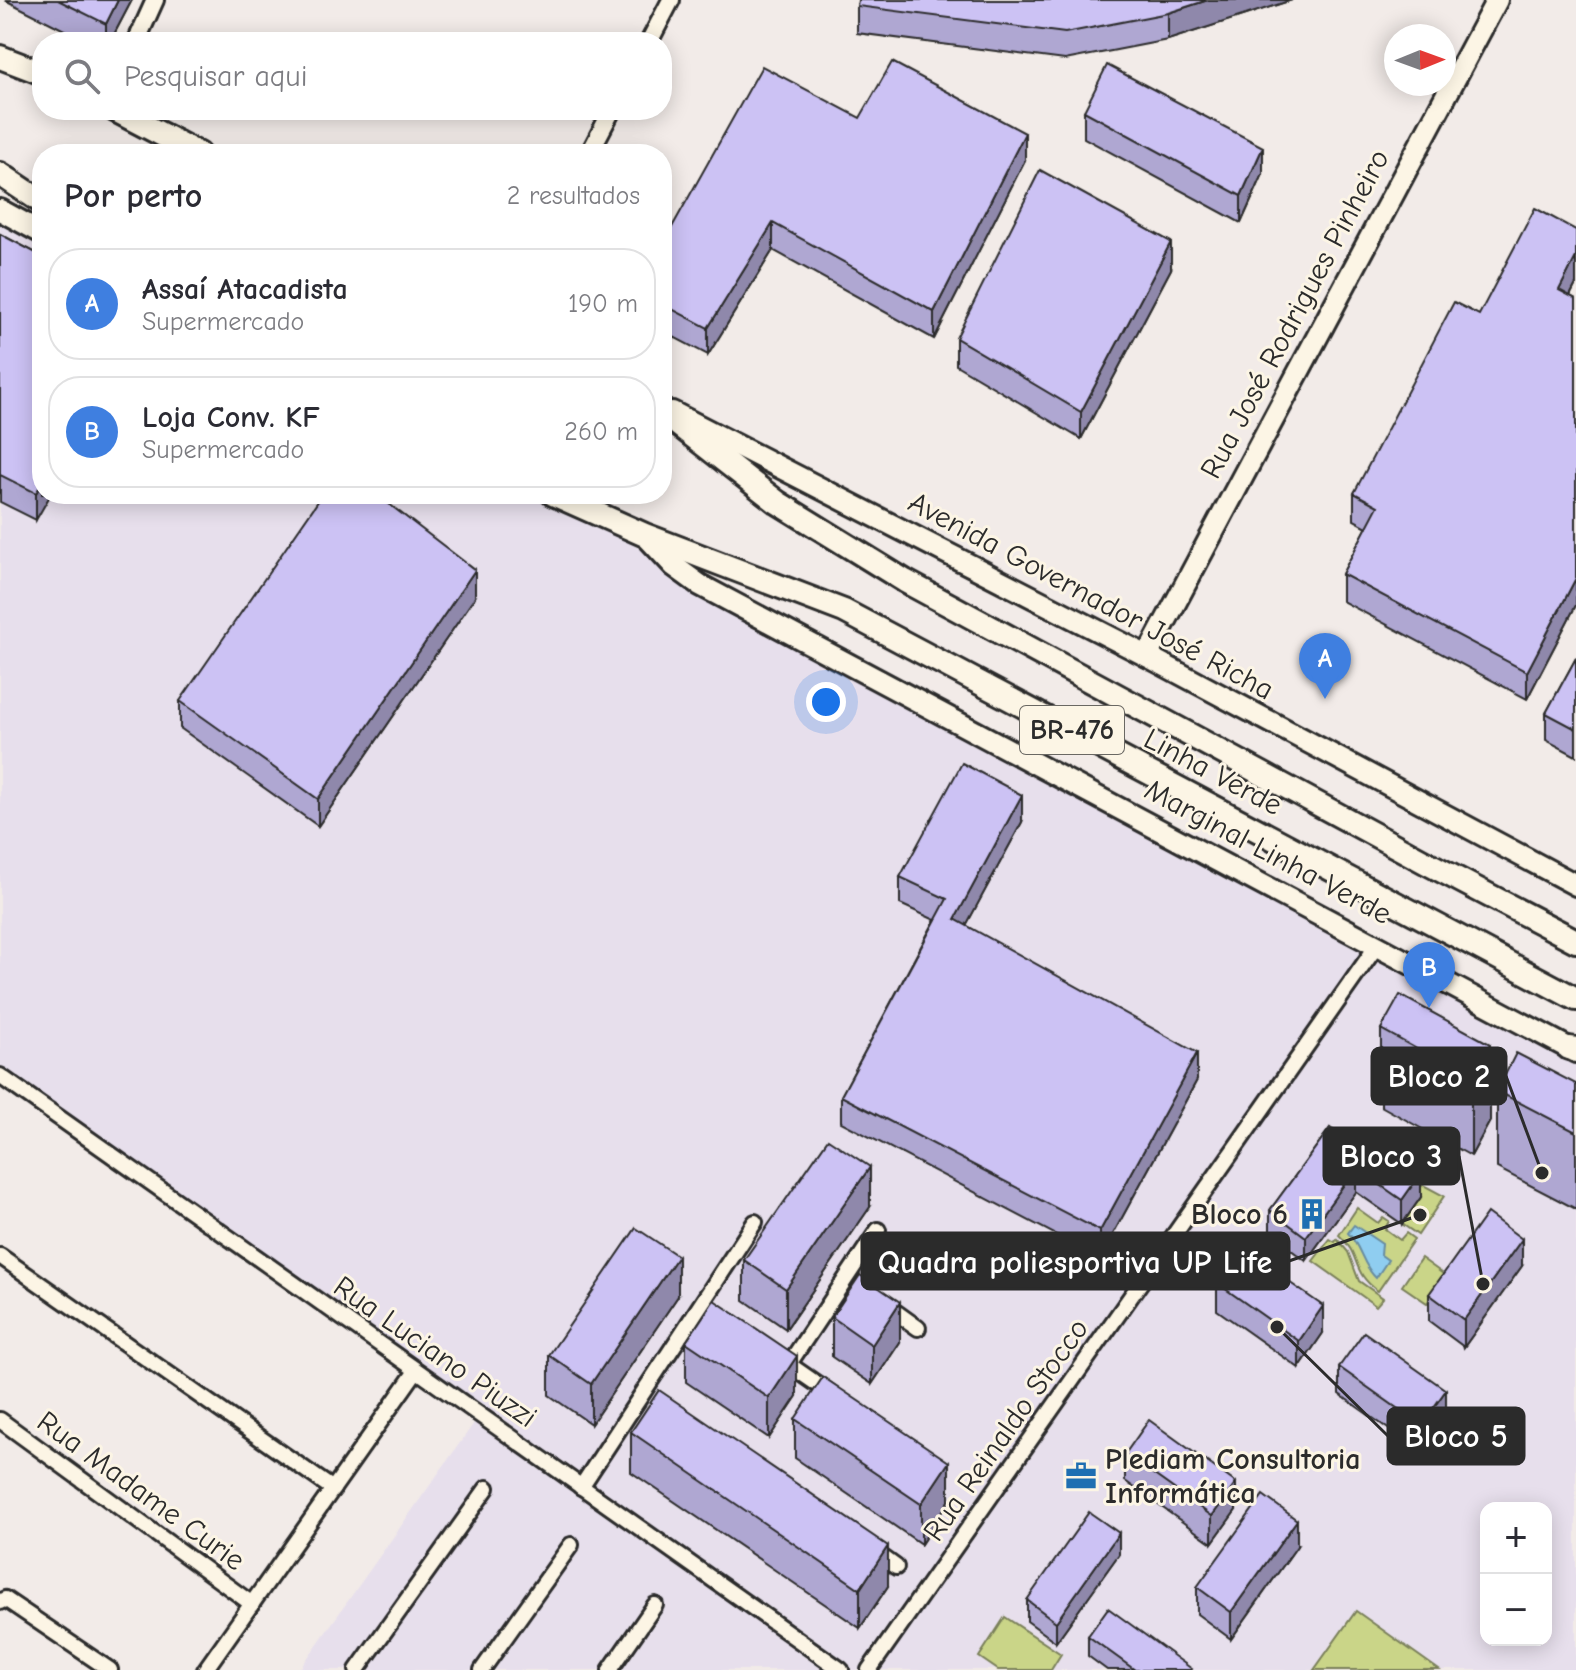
<!DOCTYPE html>
<html lang="pt">
<meta charset="utf-8">
<style>
:root{--surface:#fff;--page:#f7f7f7;--text:#2b2b33;--muted:#7c7c81;--line:#e1e1e2;--accent:#1f6fb2}
body{margin:0;font-family:"Comic Neue",sans-serif;background:var(--page);color:var(--text)}
.controls{position:absolute;right:24px;bottom:24px;display:grid;overflow:hidden;border-radius:16px;box-shadow:0 4px 20px #0003}
.controls button{width:72px;height:72px;display:grid;place-items:center;padding:0;border:0;border-bottom:2px solid var(--line);background:var(--surface);color:var(--text);font:40px sans-serif}
.compass{position:absolute;left:1384px;top:24px;width:72px;height:72px;border-radius:50%;background:var(--surface);box-shadow:0 4px 20px #0003;rotate:89deg}
.you{position:absolute;left:826px;top:702px;width:28px;height:28px;margin:-20px;border:6px solid #fff;border-radius:50%;background:#1a73e8;box-shadow:0 0 0 12px #1a73e833}
.badge{display:grid;place-items:center;width:52px;height:52px;border-radius:50%;background:var(--accent);color:#fff;font-size:26px;font-weight:700}
.pin{position:absolute;translate:-50% -66px;filter:drop-shadow(0 2px 4px #0008)}
.pin::after{content:'';position:absolute;top:42px;width:28px;height:24px;background:inherit;clip-path:polygon(0 0,100% 0,50% 100%)}
.list{margin:0;padding:0;list-style:none}
h2{display:flex;justify-content:space-between;align-items:center;height:104px;margin:0;padding:0 32px;font-size:34px}
h2 small{font-size:26px;font-weight:400;color:var(--muted)}
.list li{display:grid;grid-template-columns:52px 1fr auto;gap:24px;align-items:center;box-sizing:border-box;height:112px;margin:0 16px 16px;padding:0 16px;border:2px solid var(--line);border-radius:32px}
.list b{display:block;font-size:30px;white-space:nowrap}
.list p{margin:0;font-size:26px;white-space:nowrap;color:var(--muted)}
.list em{font-size:26px;font-style:normal;color:var(--muted)}
.icon{flex:none;width:44px;height:44px;fill:none;stroke:currentColor;stroke-width:2;stroke-linecap:round;stroke-linejoin:round}
.map{position:relative;flex:none;width:1576px;height:1670px;overflow:hidden}
.search{position:absolute;background:var(--surface);box-shadow:0 4px 20px #0003;left:32px;top:32px;width:640px;height:88px;display:flex;align-items:center;gap:20px;box-sizing:border-box;padding:0 28px;border-radius:32px;color:var(--muted);font-size:30px}
.panel{position:absolute;background:var(--surface);box-shadow:0 4px 20px #0003;left:32px;top:144px;width:640px;height:360px;border-radius:32px}
.map>svg:first-child{display:block}
</style>
<div class="map">
<svg width="1576" height="1670" viewBox="0 0 1576 1670">
<rect width="100%" height="100%" fill="#f2ebe8"/>
<filter id="ink" filterUnits="userSpaceOnUse"><feTurbulence type="fractalNoise" baseFrequency=".0125" numOctaves="2"/><feDisplacementMap in="SourceGraphic" scale="16" xChannelSelector="R" yChannelSelector="G"/><feConvolveMatrix kernelMatrix="1 2 1 2 8 2 1 2 1" color-interpolation-filters="sRGB"/></filter>
<g filter="url(#ink)">
<path fill="#e7dfec" fill-rule="evenodd" d="M0,210L42,233V494H550L700,585L1576,1055V1670H299L479,1416L0,1076ZM1486,1508H1546V1640H1486Z"/>
<g fill="#cad588" stroke="#7a805a" stroke-width="2">
<path d="M1397,1171L1444,1196L1418,1235L1402,1224L1421,1197Z"/>
<path d="M1357,1208L1378,1223L1383,1217L1389,1221L1385,1229L1400,1240L1406,1233L1414,1239L1378,1291C1350,1271 1362,1256 1339,1235Z"/>
<path d="M1330,1239L1335,1242L1337,1239L1348,1252L1359,1281L1383,1298L1376,1306L1313,1261Z"/>
<path d="M1421,1258L1446,1276L1427,1303L1402,1286Z"/>
<path d="M1356,1611L1439,1670H1314Z"/>
<path d="M1005,1617L1061,1654L1051,1670H998L979,1657Z"/>
</g>
<path fill="#8fcdf0" stroke="#678ca1" stroke-width="2" d="M1354,1225L1382,1244L1381,1255L1388,1260L1376,1278C1362,1265 1361,1246 1348,1233Z"/>
<g fill="none" stroke-linecap="round" stroke-linejoin="round">
<defs>
<g id="minor">
<path d="M0,1076L841,1670"/>
<path d="M0,1256L333,1489"/>
<path d="M886,1305L918,1328"/>
<path d="M781,1359L833,1395"/>
<path d="M789,1364L878,1230"/>
<path d="M0,1420L252,1604"/>
<path d="M581,1487L755,1222"/>
<path d="M874,1551L896,1567"/>
<path d="M0,1602L5,1599L110,1670"/>
<path d="M205,1670L416,1371"/>
<path d="M357,1670L487,1488"/>
<path d="M482,1670L571,1545"/>
<path d="M610,1670L655,1605"/>
<path d="M869,1670L1378,944"/>
</g>
<g id="tertiary">
<path d="M136,42L155,0"/>
<path d="M649,42L671,0"/>
<path d="M589,154L612,110"/>
</g>
<g id="secondary">
<path d="M0,210L42,233"/>
<path d="M672,412L1147,656L1576,885"/>
<path d="M645,535L674,566L700,585L1576,1052"/>
<path d="M1147,656L1497,0"/>
</g>
<g id="trunk">
<path d="M0,57L42,73"/>
<path d="M115,110L199,154"/>
<path d="M0,174L42,202"/>
<path d="M662,412L777,502L905,581L1427,863L1576,941"/>
<path d="M553,494L645,535L844,611L1576,999"/>
<path d="M1569,1048L1576,1049"/>
</g>
</defs>
<use href="#minor" stroke="#2b2b2b" stroke-width="20"/>
<use href="#tertiary" stroke="#2b2b2b" stroke-width="22"/>
<use href="#secondary" stroke="#2b2b2b" stroke-width="26"/>
<use href="#trunk" stroke="#2b2b2b" stroke-width="28"/>
<use href="#minor" stroke="#fcf5e5" stroke-width="14"/>
<use href="#tertiary" stroke="#fcf5e5" stroke-width="16"/>
<use href="#secondary" stroke="#fcf5e5" stroke-width="20"/>
<use href="#trunk" stroke="#fcf5e5" stroke-width="22"/>
</g>
<g fill="#afa7d2" stroke="#2b2b2b" stroke-width="2">
<path d="M5,0H132L110,42H88Z"/>
<path d="M1292,0L1168,40L1065,60L857,33V6Z"/>
<path d="M1084,111L1263,174L1241,223L1084,138Z"/>
<path d="M860,118L1025,160L934,339L773,250L708,355L662,331V245Z"/>
<path d="M1576,230V284L1570,296L1576,299V605L1527,699L1342,601V574L1367,527L1354,520V493L1479,315Z"/>
<path d="M0,234L42,256L36,520L0,502Z"/>
<path d="M1171,269L1081,439L956,365V338Z"/>
<path d="M475,597L318,826L180,728V701Z"/>
<path d="M1576,658V756L1546,740V713Z"/>
<path d="M1022,822L966,925L1197,1080L1100,1258L841,1122V1096L935,920L900,904V877Z"/>
<path d="M1381,1029L1490,1044V1121L1471,1156L1381,1106Z"/>
<path d="M1576,1084V1209L1497,1168V1091Z"/>
<path d="M1330,1128L1421,1197L1402,1224L1356,1192L1306,1261L1270,1234V1210Z"/>
<path d="M870,1207L786,1329L744,1300V1260Z"/>
<path d="M1522,1266L1464,1347L1429,1321V1294Z"/>
<path d="M1217,1283L1323,1333L1299,1368L1217,1310Z"/>
<path d="M678,1296L591,1424L549,1395V1355Z"/>
<path d="M832,1317L900,1342L872,1384L832,1357Z"/>
<path d="M686,1342L797,1396L769,1438L686,1382Z"/>
<path d="M1339,1367L1446,1417L1421,1452L1339,1394Z"/>
<path d="M795,1419L949,1501L921,1544L795,1458Z"/>
<path d="M631,1432L888,1586L860,1628L631,1472Z"/>
<path d="M1125,1454L1236,1510L1212,1543L1125,1481Z"/>
<path d="M1297,1546L1231,1639L1197,1614V1587Z"/>
<path d="M1119,1554L1056,1642L1027,1621V1600Z"/>
<path d="M1088,1636L1192,1670H1107L1088,1656Z"/>
</g>
<g fill="#8f88ab" stroke="#2b2b2b" stroke-width="2">
<path d="M118,0H132L110,42H106V24Z"/>
<path d="M1208,0H1292L1168,40V13Z"/>
<path d="M1025,133V160L934,339V312Z"/>
<path d="M1263,147V174L1241,223V196Z"/>
<path d="M773,223V250L708,355V328Z"/>
<path d="M1171,242V269L1081,439V412Z"/>
<path d="M1576,257V284L1559,317V290Z"/>
<path d="M42,483V494H51L36,520V493Z"/>
<path d="M475,570V597L318,826V799Z"/>
<path d="M1576,578V605L1527,699V672Z"/>
<path d="M1022,795V822L955,946V919Z"/>
<path d="M1490,1044V1121L1471,1156V1079Z"/>
<path d="M1197,1053V1080L1100,1258V1231Z"/>
<path d="M870,1167V1207L786,1329V1289Z"/>
<path d="M1356,1168V1192L1306,1261V1237Z"/>
<path d="M1421,1173V1197L1402,1224V1200Z"/>
<path d="M1522,1239V1266L1464,1347V1320Z"/>
<path d="M678,1256V1296L591,1424V1384Z"/>
<path d="M900,1302V1342L872,1384V1345Z"/>
<path d="M1323,1306V1333L1299,1368V1341Z"/>
<path d="M797,1356V1396L769,1438V1398Z"/>
<path d="M1446,1390V1417L1421,1452V1425Z"/>
<path d="M949,1462V1501L921,1544V1504Z"/>
<path d="M1236,1483V1510L1212,1543V1516Z"/>
<path d="M1297,1520V1546L1231,1639V1612Z"/>
<path d="M1119,1533V1554L1056,1642V1622Z"/>
<path d="M888,1546V1586L860,1628V1589Z"/>
</g>
<g fill="#ccc2f4" stroke="#2b2b2b" stroke-width="2">
<path d="M58,0H118L106,24Z"/>
<path d="M858,0H1208L1168,13L1065,33L857,6Z"/>
<path d="M892,62L1025,133L934,312L773,223L708,328L662,304V245L762,66L860,118Z"/>
<path d="M1107,65L1263,147L1241,196L1084,111Z"/>
<path d="M1040,170L1171,242L1081,412L956,338Z"/>
<path d="M1535,208L1576,230V257L1559,290L1576,299V578L1527,672L1342,574L1378,506L1354,493L1454,302L1479,315Z"/>
<path d="M0,234L42,256V483L36,493L0,475Z"/>
<path d="M323,494H376L475,570L318,799L180,701Z"/>
<path d="M1576,658V729L1546,713Z"/>
<path d="M962,763L1022,795L955,919L1197,1053L1100,1231L841,1096L947,899L900,877Z"/>
<path d="M1400,995L1490,1044L1471,1079L1381,1029Z"/>
<path d="M1516,1053L1576,1084V1132L1497,1091Z"/>
<path d="M1330,1128L1380,1165L1389,1151L1421,1173L1402,1200L1356,1168L1306,1237L1270,1210Z"/>
<path d="M828,1139L870,1167L786,1289L744,1260Z"/>
<path d="M1487,1213L1522,1239L1464,1320L1429,1294Z"/>
<path d="M636,1228L678,1256L591,1384L549,1355Z"/>
<path d="M1242,1249L1323,1306L1299,1341L1217,1283Z"/>
<path d="M860,1275L900,1302L872,1345L832,1317Z"/>
<path d="M714,1300L797,1356L769,1398L686,1342Z"/>
<path d="M1364,1332L1446,1390L1421,1425L1339,1367Z"/>
<path d="M823,1377L949,1462L921,1504L795,1419Z"/>
<path d="M659,1390L888,1546L860,1589L631,1432Z"/>
<path d="M1149,1420L1236,1483L1212,1516L1125,1454Z"/>
<path d="M1263,1495L1297,1520L1231,1612L1197,1587Z"/>
<path d="M1089,1512L1119,1533L1056,1622L1027,1600Z"/>
<path d="M1108,1608L1192,1669L1191,1670H1135L1088,1636Z"/>
</g>
</g>
<defs>
<symbol id="building-bare" viewBox="-9 -9 18 18"><path d="M-4-6H4V6H1V3H-1V6H-4ZM-2.5-4.3h1.7v1.8h-1.7ZM.8-4.3h1.7v1.8H.8ZM-2.5-1h1.7V.8h-1.7ZM.8-1h1.7V.8H.8Z" fill="#1f6fb2" stroke="#fcf5e5" stroke-width="2.5" paint-order="stroke"/></symbol>
<symbol id="office-bare" viewBox="-9 -9 18 18"><path d="M-6-3h4V-5.5h4V-3h4V5H-6ZM-1-4.5V-3h2v-1.5ZM-6 0V1H6V0Z" fill="#1f6fb2" stroke="#fcf5e5" stroke-width="2.5" paint-order="stroke"/></symbol>
</defs>
<g fill-rule="evenodd">
<use href="#building-bare" x="1290" y="1192" width="44" height="44"/>
<use href="#office-bare" x="1059" y="1454" width="44" height="44"/>
</g>
<g text-anchor="middle" dominant-baseline="central" stroke-width="6" stroke-linejoin="round" paint-order="stroke">
<rect fill="#fcf5e5" stroke="#6a6863" stroke-width="2" x="1020" y="706" width="104" height="48" rx="6"/>
<g font-size="28" font-weight="bold" fill="#2b2b2b">
<text x="1072" y="730">BR-476</text>
</g>
<g font-size="30" fill="#2b2b2b" stroke="#fcf5e5">
<text transform="translate(1295 314) rotate(-62)">Rua José Rodrigues Pinheiro</text>
<text transform="translate(1091 596) rotate(28)">Avenida Governador José Richa</text>
<text transform="translate(1213 772) rotate(28)">Linha Verde</text>
<text transform="translate(1268 852) rotate(28)">Marginal Linha Verde</text>
<text transform="translate(435 1352) rotate(35)">Rua Luciano Piuzzi</text>
<text transform="translate(1006 1430) rotate(-55)">Rua Reinaldo Stocco</text>
<text transform="translate(141 1491) rotate(36)">Rua Madame Curie</text>
</g>
<g font-size="30" font-weight="bold" fill="#2b2b2b" stroke="#fcf5e5" text-anchor="end">
<text x="1288" y="1214">Bloco 6</text>
<text x="1105" y="1459" text-anchor="start">Plediam Consultoria<tspan x="1105" dy="34">Informática</tspan></text>
</g>
</g>
<path fill="none" stroke="#2b2b2b" stroke-width="3" d="M1542 1173L1506 1076M1483 1284L1459 1156M1420 1215L1289 1261M1277 1327L1388 1436"/>
<g fill="#2b2b2b" stroke="#fcf5e5" stroke-width="3">
<circle cx="1542" cy="1173" r="8"/>
<circle cx="1483" cy="1284" r="8"/>
<circle cx="1420" cy="1215" r="8"/>
<circle cx="1277" cy="1327" r="8"/>
</g>
<g fill="#2b2b2b" stroke="#2b2b2b" stroke-width="3">
<rect x="1372" y="1048" width="134" height="56" rx="8"/>
<rect x="1324" y="1128" width="135" height="56" rx="8"/>
<rect x="862" y="1233" width="427" height="56" rx="8"/>
<rect x="1388" y="1408" width="136" height="56" rx="8"/>
</g>
<g font-size="32" text-anchor="middle" font-weight="bold" fill="#fff">
<text x="1439" y="1087">Bloco 2</text>
<text x="1391" y="1167">Bloco 3</text>
<text x="1075" y="1273">Quadra poliesportiva UP Life</text>
<text x="1456" y="1447">Bloco 5</text>
</g>
</svg>
<div class="controls">
<button>+</button>
<button>−</button>
</div>
<svg class="compass" viewBox="-18 -18 36 36"><path d="M0-13l5 13h-10z" fill="#e53935"/><path d="M0 13l5-13h-10z" fill="#7c7c81"/></svg>
<div class="you"></div>
<div class="pin badge" style="left:1325px;top:699px;background:#3f7fe0">A</div>
<div class="pin badge" style="left:1429px;top:1008px;background:#3f7fe0">B</div>
<div class="search"><svg class="icon" aria-label="search" viewBox="0 0 24 24"><circle cx="10" cy="10" r="6"/><path d="M15 15l6 6"/></svg>Pesquisar aqui</div>
<section class="panel">
<h2>Por perto<small>2 resultados</small></h2>
<ul class="list">
<li><span class="badge" style="background:#3f7fe0">A</span><div><b>Assaí Atacadista</b><p>Supermercado</p></div><em>190 m</em></li>
<li><span class="badge" style="background:#3f7fe0">B</span><div><b>Loja Conv. KF</b><p>Supermercado</p></div><em>260 m</em></li>
</ul>
</section>
</div>
